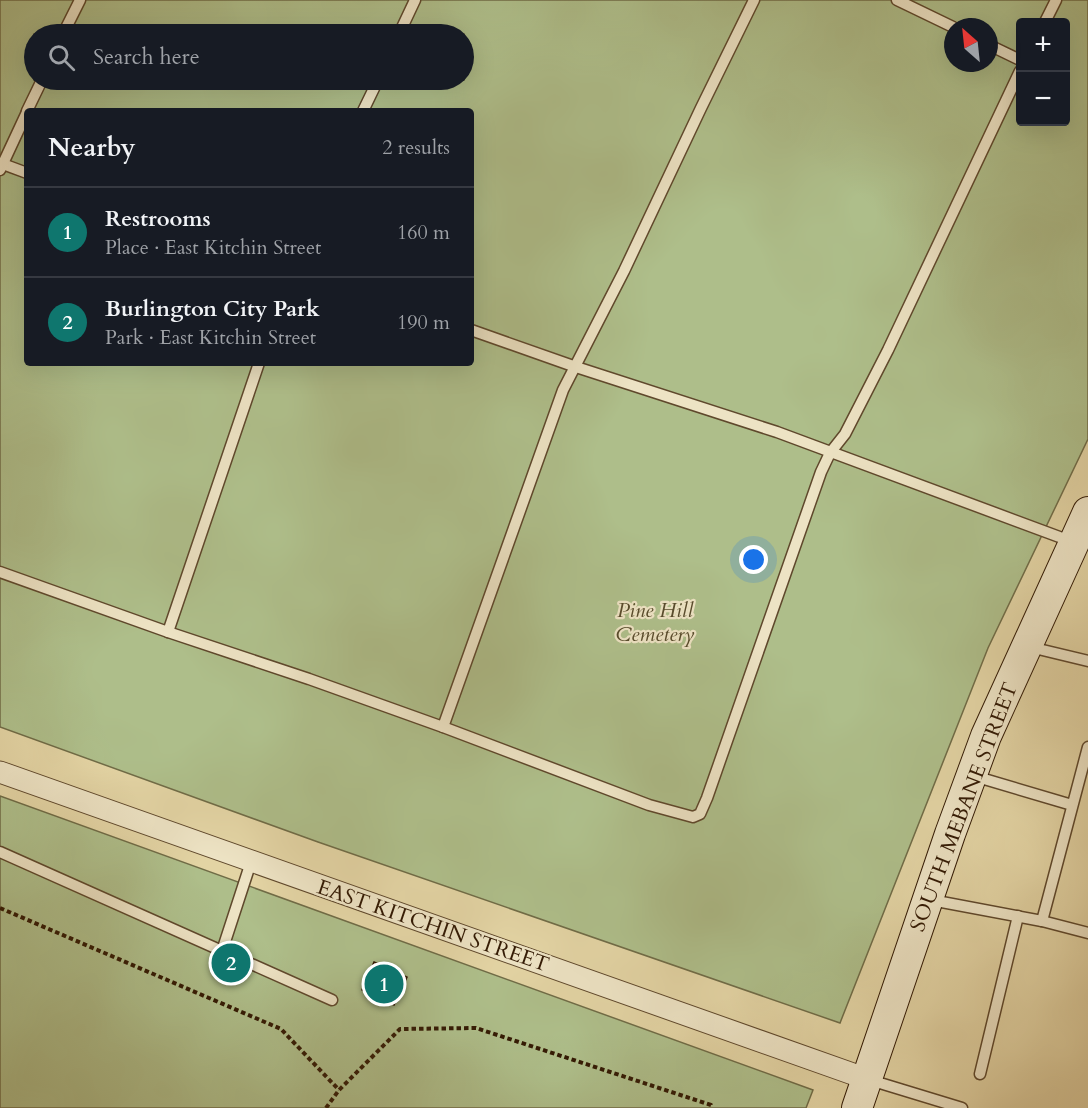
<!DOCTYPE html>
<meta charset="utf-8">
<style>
:root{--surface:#171b24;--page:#242831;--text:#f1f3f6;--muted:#9ea1a6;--line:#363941;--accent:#0f766e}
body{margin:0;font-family:Cardo,serif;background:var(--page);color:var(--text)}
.controls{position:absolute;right:18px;top:18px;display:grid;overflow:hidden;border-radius:6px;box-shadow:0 6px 24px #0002}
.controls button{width:54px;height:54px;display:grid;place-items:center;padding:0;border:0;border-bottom:2px solid var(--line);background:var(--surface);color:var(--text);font:30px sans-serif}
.compass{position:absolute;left:944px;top:18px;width:54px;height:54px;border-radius:50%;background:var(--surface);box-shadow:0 6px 24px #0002;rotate:333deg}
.you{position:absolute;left:754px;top:560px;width:21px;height:21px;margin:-15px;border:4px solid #fff;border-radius:50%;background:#1a73e8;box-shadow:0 0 0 9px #1a73e833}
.badge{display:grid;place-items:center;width:39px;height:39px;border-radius:50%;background:var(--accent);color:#fff;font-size:20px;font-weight:700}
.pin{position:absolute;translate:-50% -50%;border:3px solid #fff;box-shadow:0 2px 6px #0006}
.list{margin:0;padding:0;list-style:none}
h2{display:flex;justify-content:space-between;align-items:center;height:78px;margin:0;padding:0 24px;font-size:26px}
h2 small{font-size:20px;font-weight:400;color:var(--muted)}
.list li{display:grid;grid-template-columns:39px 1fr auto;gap:18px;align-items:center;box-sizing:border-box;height:90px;padding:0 24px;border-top:2px solid var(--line)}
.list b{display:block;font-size:22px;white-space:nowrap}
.list p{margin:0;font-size:20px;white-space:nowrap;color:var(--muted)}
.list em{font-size:20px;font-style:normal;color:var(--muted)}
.icon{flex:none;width:33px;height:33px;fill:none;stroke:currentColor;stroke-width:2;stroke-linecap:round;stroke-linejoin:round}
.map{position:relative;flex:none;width:1088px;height:1108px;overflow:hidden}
.search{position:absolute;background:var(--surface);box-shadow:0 6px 24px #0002;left:24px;top:24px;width:450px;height:66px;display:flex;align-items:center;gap:15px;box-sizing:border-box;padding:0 21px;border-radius:33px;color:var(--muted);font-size:22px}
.panel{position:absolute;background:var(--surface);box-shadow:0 6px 24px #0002;left:24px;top:108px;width:450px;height:258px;border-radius:6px}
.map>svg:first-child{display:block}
</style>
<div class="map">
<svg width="1088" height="1108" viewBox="0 0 1088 1108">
<rect width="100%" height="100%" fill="#e3d4a4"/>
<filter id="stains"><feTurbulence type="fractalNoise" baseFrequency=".00333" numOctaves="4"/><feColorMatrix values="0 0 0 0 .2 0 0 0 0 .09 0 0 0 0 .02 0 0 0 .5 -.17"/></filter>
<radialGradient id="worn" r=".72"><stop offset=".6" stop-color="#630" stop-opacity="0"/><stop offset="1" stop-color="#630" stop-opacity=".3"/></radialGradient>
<g fill="#aebe8a" stroke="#706c47" stroke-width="1.5" fill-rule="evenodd">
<path d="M0,0H1088V439L988,648L840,1023L318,842L0,727ZM1020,22H1066V122H1020ZM953,27H989V63H953ZM34,34H464V80H34ZM27,111H471V363H27Z"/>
<path d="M0,796L813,1090L806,1108H0Z"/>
</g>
<path fill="#dda681" stroke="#331a04" stroke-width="1.5" d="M374,962L407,977L394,1005L362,990Z"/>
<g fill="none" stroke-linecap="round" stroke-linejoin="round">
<defs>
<g id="lane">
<path d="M897,0L953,27"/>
<path d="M1045,22L1056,0"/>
<path d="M63,34L80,0"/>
<path d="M399,34L415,0"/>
<path d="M989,45L1020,60"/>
<path d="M27,111L42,80"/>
<path d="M363,111L378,80"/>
<path d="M0,163L27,173"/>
<path d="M0,170L27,112"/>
<path d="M471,330L576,367L777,432L1073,542"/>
<path d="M0,572L168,632L309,679L443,727L649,805L693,817L700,814L707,798L821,472L830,453L845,434L888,350L1020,71"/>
<path d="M168,632L259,363"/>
<path d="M1030,647L1088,661"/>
<path d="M443,727L563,390L624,271L701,108L754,0"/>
<path d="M974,776L1072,805"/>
<path d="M0,852L332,1000"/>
<path d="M931,900L1042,921L1088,933"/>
<path d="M1042,921L1088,747"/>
<path d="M222,951L251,862"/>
<path d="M980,1074L1018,916"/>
<path d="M870,1080L962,1108"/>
</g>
<path id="street" d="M0,772L867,1079"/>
<path id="secondary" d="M857,1108L950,834L986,736L1088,512"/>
</defs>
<use href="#lane" stroke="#5f482c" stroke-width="13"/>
<use href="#street" stroke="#5f482c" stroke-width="23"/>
<use href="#secondary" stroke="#331a04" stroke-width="32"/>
<g stroke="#331a04" stroke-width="4" stroke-dasharray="4.5 3" stroke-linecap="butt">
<path d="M0,908L281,1029L339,1090"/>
<path d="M326,1108L339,1090L400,1029L476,1028L711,1105L712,1108"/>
</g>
<use href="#lane" stroke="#ede3c4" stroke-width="10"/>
<use href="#street" stroke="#ede3c4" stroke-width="21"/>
<use href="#secondary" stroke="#ede3c4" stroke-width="30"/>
</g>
<g text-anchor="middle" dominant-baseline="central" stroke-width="4.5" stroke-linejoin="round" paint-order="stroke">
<g font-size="21" font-style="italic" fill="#584b2c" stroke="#ede3c4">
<text x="655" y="610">Pine Hill<tspan x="655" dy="24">Cemetery</tspan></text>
</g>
<g font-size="21" fill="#331a04" stroke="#ede3c4">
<text transform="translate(964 807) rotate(-69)">SOUTH MEBANE STREET</text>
<text transform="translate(433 926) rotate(19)">EAST KITCHIN STREET</text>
</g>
</g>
<rect width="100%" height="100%" filter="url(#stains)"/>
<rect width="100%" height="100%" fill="url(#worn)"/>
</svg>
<div class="controls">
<button>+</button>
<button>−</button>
</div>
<svg class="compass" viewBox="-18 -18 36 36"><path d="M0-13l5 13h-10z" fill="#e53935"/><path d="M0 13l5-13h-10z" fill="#9ea1a6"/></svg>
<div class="you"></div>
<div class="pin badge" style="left:384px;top:984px">1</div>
<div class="pin badge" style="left:231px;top:963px">2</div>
<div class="search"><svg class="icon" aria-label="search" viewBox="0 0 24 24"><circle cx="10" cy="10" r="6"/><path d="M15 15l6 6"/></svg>Search here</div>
<section class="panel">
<h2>Nearby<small>2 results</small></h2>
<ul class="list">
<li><span class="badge">1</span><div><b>Restrooms</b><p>Place · East Kitchin Street</p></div><em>160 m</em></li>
<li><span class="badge">2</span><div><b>Burlington City Park</b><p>Park · East Kitchin Street</p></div><em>190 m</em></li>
</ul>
</section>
</div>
